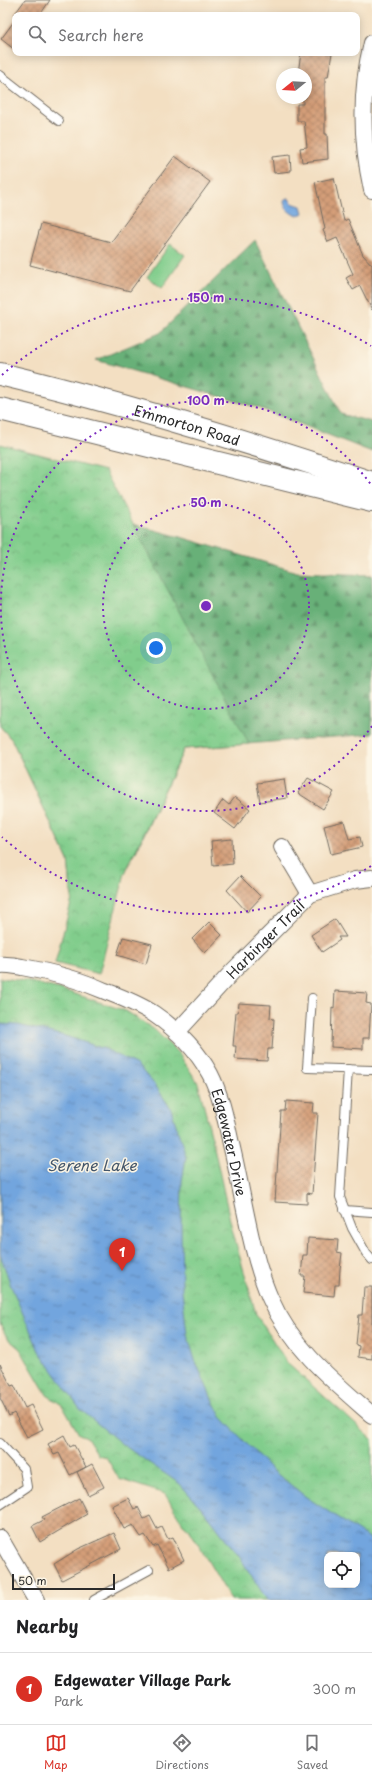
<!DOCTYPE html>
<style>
:root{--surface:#fff;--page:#f6f6f6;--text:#202124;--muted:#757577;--line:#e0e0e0;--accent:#d93025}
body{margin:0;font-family:"Playpen Sans",sans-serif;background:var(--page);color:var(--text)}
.controls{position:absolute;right:12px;bottom:12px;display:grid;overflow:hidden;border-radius:8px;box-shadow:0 2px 10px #0003}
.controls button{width:36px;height:36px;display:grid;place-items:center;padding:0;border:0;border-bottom:1px solid var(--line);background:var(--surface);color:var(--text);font:20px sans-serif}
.compass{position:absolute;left:276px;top:68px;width:36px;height:36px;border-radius:50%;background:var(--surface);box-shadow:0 2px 10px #0003;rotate:252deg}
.scale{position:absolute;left:12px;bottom:10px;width:103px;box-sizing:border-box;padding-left:4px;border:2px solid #2b2b2b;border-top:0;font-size:11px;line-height:14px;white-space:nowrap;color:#2b2b2b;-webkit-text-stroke:3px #fcf5e5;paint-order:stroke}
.you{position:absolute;left:156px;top:648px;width:14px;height:14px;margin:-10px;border:3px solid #fff;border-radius:50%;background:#1a73e8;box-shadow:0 0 0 6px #1a73e833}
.badge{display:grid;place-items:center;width:26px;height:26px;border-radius:50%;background:var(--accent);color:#fff;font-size:13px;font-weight:700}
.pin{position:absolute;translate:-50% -33px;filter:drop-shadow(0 1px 2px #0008)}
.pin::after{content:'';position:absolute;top:21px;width:14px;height:12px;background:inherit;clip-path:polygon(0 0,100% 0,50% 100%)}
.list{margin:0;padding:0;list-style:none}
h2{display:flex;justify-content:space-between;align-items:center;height:52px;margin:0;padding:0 16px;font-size:17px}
h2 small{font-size:13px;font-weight:400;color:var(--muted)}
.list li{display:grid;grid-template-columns:26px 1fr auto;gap:12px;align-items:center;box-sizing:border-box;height:72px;padding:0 16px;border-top:1px solid var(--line)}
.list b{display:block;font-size:15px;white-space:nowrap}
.list p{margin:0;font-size:13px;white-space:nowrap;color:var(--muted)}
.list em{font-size:13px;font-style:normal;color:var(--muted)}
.icon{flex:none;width:22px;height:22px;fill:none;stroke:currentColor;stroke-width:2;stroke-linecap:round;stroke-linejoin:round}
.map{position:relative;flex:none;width:372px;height:1600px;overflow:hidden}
.search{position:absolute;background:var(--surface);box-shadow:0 2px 10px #0003;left:12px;right:12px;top:12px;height:44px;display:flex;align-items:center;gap:10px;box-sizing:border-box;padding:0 14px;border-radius:8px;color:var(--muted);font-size:15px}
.sheet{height:124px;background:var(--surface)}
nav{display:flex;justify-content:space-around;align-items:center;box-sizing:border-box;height:56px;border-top:1px solid var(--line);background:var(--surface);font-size:11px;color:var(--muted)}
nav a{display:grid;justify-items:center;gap:2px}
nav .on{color:var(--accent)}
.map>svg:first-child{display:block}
</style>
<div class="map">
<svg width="372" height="1600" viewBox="0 0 372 1600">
<defs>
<pattern id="forest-firs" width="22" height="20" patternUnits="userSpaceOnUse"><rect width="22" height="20" fill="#68b078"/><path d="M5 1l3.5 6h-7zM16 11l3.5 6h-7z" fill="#568f63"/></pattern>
<pattern id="park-crowns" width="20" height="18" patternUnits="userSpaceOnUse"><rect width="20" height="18" fill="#81cd8c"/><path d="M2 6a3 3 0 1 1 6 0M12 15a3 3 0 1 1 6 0" fill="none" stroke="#70b079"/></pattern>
<pattern id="water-ripples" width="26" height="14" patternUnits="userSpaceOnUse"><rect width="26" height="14" fill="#72a5de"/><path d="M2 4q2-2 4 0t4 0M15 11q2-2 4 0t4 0" fill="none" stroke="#5e87b4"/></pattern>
<pattern id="building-cross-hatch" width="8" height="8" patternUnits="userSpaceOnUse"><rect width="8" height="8" fill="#d49e78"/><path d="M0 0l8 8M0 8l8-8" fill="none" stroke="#ac8163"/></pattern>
</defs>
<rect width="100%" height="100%" fill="#fcf5e5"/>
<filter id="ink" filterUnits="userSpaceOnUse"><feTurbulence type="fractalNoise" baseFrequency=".025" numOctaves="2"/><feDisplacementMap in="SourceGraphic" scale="8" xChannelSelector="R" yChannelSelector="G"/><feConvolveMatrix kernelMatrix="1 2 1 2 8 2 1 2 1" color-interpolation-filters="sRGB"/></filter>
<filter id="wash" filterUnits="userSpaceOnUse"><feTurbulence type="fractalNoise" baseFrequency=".012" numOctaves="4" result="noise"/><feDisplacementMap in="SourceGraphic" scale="16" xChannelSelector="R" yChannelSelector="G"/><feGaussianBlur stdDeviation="0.9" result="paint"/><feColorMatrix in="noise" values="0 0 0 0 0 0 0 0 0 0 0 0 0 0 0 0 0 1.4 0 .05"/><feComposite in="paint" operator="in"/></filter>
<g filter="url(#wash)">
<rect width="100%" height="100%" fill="#f3dfc2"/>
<g fill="url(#forest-firs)" stroke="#4a6e52">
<path d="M255,240L341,414L372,422V452L259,408L96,360L160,333Z"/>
<path d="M0,488L184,538L297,572L372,575V734L184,749L134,856L72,899L68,860L12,740L0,726Z"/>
</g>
<g fill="url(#park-crowns)" stroke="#567c5c" fill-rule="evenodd">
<path d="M0,444L105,471L249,744L184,749L125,873L99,974L55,963L72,899L68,860L12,740L0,726Z"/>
<path d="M0,978L25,981L60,989L126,1011L155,1030L179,1054L198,1083L212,1138L232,1229L256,1314L288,1364L372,1439V1600H231L189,1529L183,1524L165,1494L119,1479L106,1457L98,1455L87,1437L79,1434L62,1405L47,1395L20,1349L7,1338L0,1323ZM327,1555H357V1585H327Z"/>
</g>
<path fill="#81cd8c" stroke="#567c5c" d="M170,244L185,255L162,288L147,277Z"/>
<g fill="url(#water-ripples)" stroke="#4e6884" fill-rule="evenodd">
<path d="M288,197L292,203L301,206L303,213L298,216C291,214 284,209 284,201Z"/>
<path d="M0,1024L18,1025L65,1036L105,1049L137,1065L155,1085L171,1109L186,1157L182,1181L181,1225L182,1291L187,1334L195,1360L212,1399L221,1417L272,1470L306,1497L372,1540V1600H267L239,1556L204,1511L180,1484L122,1444L80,1409L39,1351L11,1286L0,1254ZM327,1555H357V1585H327Z"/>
</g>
<g id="blocks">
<g fill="url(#building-cross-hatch)">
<path d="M25,0H50L40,15H14Z"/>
<path d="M15,20V50L1,39Z"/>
<path d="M301,53H332L328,77H325V134H327L328,159L302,162L300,148L307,147L304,121H297V104H303V98H306V74L298,73Z"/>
<path d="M290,155L291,171L274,173L272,157Z"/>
<path d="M175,156L210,182L130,291L30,265L41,224L111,242Z"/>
<path d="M334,178L344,221L348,219L363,255L372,265V310L360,286L353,290L346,278L353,274L337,238L328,242L323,230L325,229L315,182Z"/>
<path d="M308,778L334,792L323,809L298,793Z"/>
<path d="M284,779L287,798L260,802L257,783Z"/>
<path d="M235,797L250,809L235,829L214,813L223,800L229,805Z"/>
<path d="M344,821L349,839L360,837L362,847L331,854L324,826Z"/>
<path d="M232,839L233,864L213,866L211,841Z"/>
<path d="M240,876L261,897L247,912L227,890Z"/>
<path d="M335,919L346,937H338L340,940L322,952L311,935Z"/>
<path d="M209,922L222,935L205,953L192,939Z"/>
<path d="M123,937L152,944L146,964L117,955Z"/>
<path d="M335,991L367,993L366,1003L371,1004L369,1038H363V1049L331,1047L332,1007L334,1008Z"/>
<path d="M239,1003L271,1005L270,1018L274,1019L272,1049H268L267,1061L235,1059L236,1046H233L236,1012H238Z"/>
<path d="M286,1101L314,1103L313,1113H318L312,1194L307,1193V1204L275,1202L281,1111H285Z"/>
<path d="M308,1238L338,1240L337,1252L342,1253L340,1269L339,1285H335L334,1296L303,1293L305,1276H301L303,1255H307Z"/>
<path d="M364,1287H372V1359L358,1357L359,1346L356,1345L359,1315H362Z"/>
<path d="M0,1364L11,1386L14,1385L25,1408L31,1405L43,1429L27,1437L14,1413L9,1416L0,1398Z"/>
<path d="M64,1435L70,1447L74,1445L86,1467L70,1475L59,1453L54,1455L48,1444Z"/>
<path d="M92,1464L104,1487L88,1495L77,1472Z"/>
<path d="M79,1498L87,1514L40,1542L32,1526L44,1520L42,1517Z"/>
<path d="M128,1498L134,1509L138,1507L144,1519L150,1516L157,1529L162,1527L168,1539L173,1537L184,1560L169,1568L157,1545L153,1547L145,1535L141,1537L133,1525L124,1529L112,1506Z"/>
<path d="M114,1533L121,1549L62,1580L54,1564L78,1549Z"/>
</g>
</g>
</g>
<g filter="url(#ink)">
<use href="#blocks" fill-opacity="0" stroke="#716a60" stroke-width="1"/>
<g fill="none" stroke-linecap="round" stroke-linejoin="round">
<defs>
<g id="service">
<path d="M0,75L59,121"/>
<path d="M312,998L307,1068L372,1070"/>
<path d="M348,1069L340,1197L352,1228L366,1253L372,1260"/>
<path d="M344,1210L372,1212"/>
<path d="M0,1443L24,1469L27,1487L0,1505"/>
<path d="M94,1600L149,1570"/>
</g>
<g id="minor">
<path d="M372,43C360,92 361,140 372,190"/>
<path d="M282,847L310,894"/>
<path id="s1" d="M0,965C7,964 15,966 22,967C51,972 78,979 105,991C121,997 139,1004 154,1014C176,1029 197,1050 210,1074C221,1095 226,1121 231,1144C243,1193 250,1252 270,1298C291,1347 333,1381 372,1415"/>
<path id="s2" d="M177,1032L233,971L310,894L355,880L372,878"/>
<path d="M0,1538L36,1600"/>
</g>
<g id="secondary">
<path id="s3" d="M0,374C126,404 249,442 372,483"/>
<path d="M0,409L372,501"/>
</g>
</defs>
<use href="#service" stroke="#716a60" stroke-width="10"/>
<use href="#minor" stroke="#716a60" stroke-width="18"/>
<use href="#secondary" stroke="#716a60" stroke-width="24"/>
<use href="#service" stroke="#fff" stroke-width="8"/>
<use href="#minor" stroke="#fff" stroke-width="16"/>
<use href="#secondary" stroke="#fff" stroke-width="22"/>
</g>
</g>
<g fill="none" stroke="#7b2cbf" stroke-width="2" stroke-dasharray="2 4">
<circle cx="206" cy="606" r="103"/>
<path d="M372 726A205 205 0 1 1 372 486"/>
<path d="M371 866A308 308 0 0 1 2 837M2 375A308 308 0 0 1 371 346"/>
</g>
<g text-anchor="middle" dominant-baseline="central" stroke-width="3" stroke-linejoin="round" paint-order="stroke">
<g font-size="14" fill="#2b2b2b" stroke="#fcf5e5">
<text stroke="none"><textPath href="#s3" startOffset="194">Emmorton Road</textPath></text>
<text stroke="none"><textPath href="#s2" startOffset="128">Harbinger Trail</textPath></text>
<text stroke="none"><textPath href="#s1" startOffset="317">Edgewater Drive</textPath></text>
</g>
<g font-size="15" font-style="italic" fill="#44566a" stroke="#fcf5e5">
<text x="92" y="1164">Serene Lake</text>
</g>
</g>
<circle cx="206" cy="606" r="6" fill="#7b2cbf" stroke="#fcf5e5" stroke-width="2"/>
<g font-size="12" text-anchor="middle" font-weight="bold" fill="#7b2cbf" stroke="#fcf5e5" stroke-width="3" stroke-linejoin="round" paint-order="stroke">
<text x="206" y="302">150 m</text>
<text x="206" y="405">100 m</text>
<text x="206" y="507">50 m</text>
</g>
</svg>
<div class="controls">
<button><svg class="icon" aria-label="locate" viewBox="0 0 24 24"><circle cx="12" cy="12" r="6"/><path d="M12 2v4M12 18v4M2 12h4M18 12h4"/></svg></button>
</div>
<svg class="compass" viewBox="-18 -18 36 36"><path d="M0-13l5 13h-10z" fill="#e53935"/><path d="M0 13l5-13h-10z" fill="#757577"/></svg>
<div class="scale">50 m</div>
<div class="you"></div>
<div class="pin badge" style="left:122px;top:1271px">1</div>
<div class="search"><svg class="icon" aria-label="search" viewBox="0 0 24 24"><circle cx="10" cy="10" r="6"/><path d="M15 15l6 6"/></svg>Search here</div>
</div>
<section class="sheet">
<h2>Nearby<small></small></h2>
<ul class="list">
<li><span class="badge">1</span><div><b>Edgewater Village Park</b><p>Park</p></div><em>300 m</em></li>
</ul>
</section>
<nav>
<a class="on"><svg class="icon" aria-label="map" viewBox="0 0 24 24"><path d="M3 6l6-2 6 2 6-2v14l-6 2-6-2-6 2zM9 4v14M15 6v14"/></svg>Map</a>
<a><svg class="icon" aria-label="directions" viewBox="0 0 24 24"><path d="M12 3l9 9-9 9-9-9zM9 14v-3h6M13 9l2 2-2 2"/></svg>Directions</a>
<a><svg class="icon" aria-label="saved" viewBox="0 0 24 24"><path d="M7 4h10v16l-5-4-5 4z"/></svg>Saved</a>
</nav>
